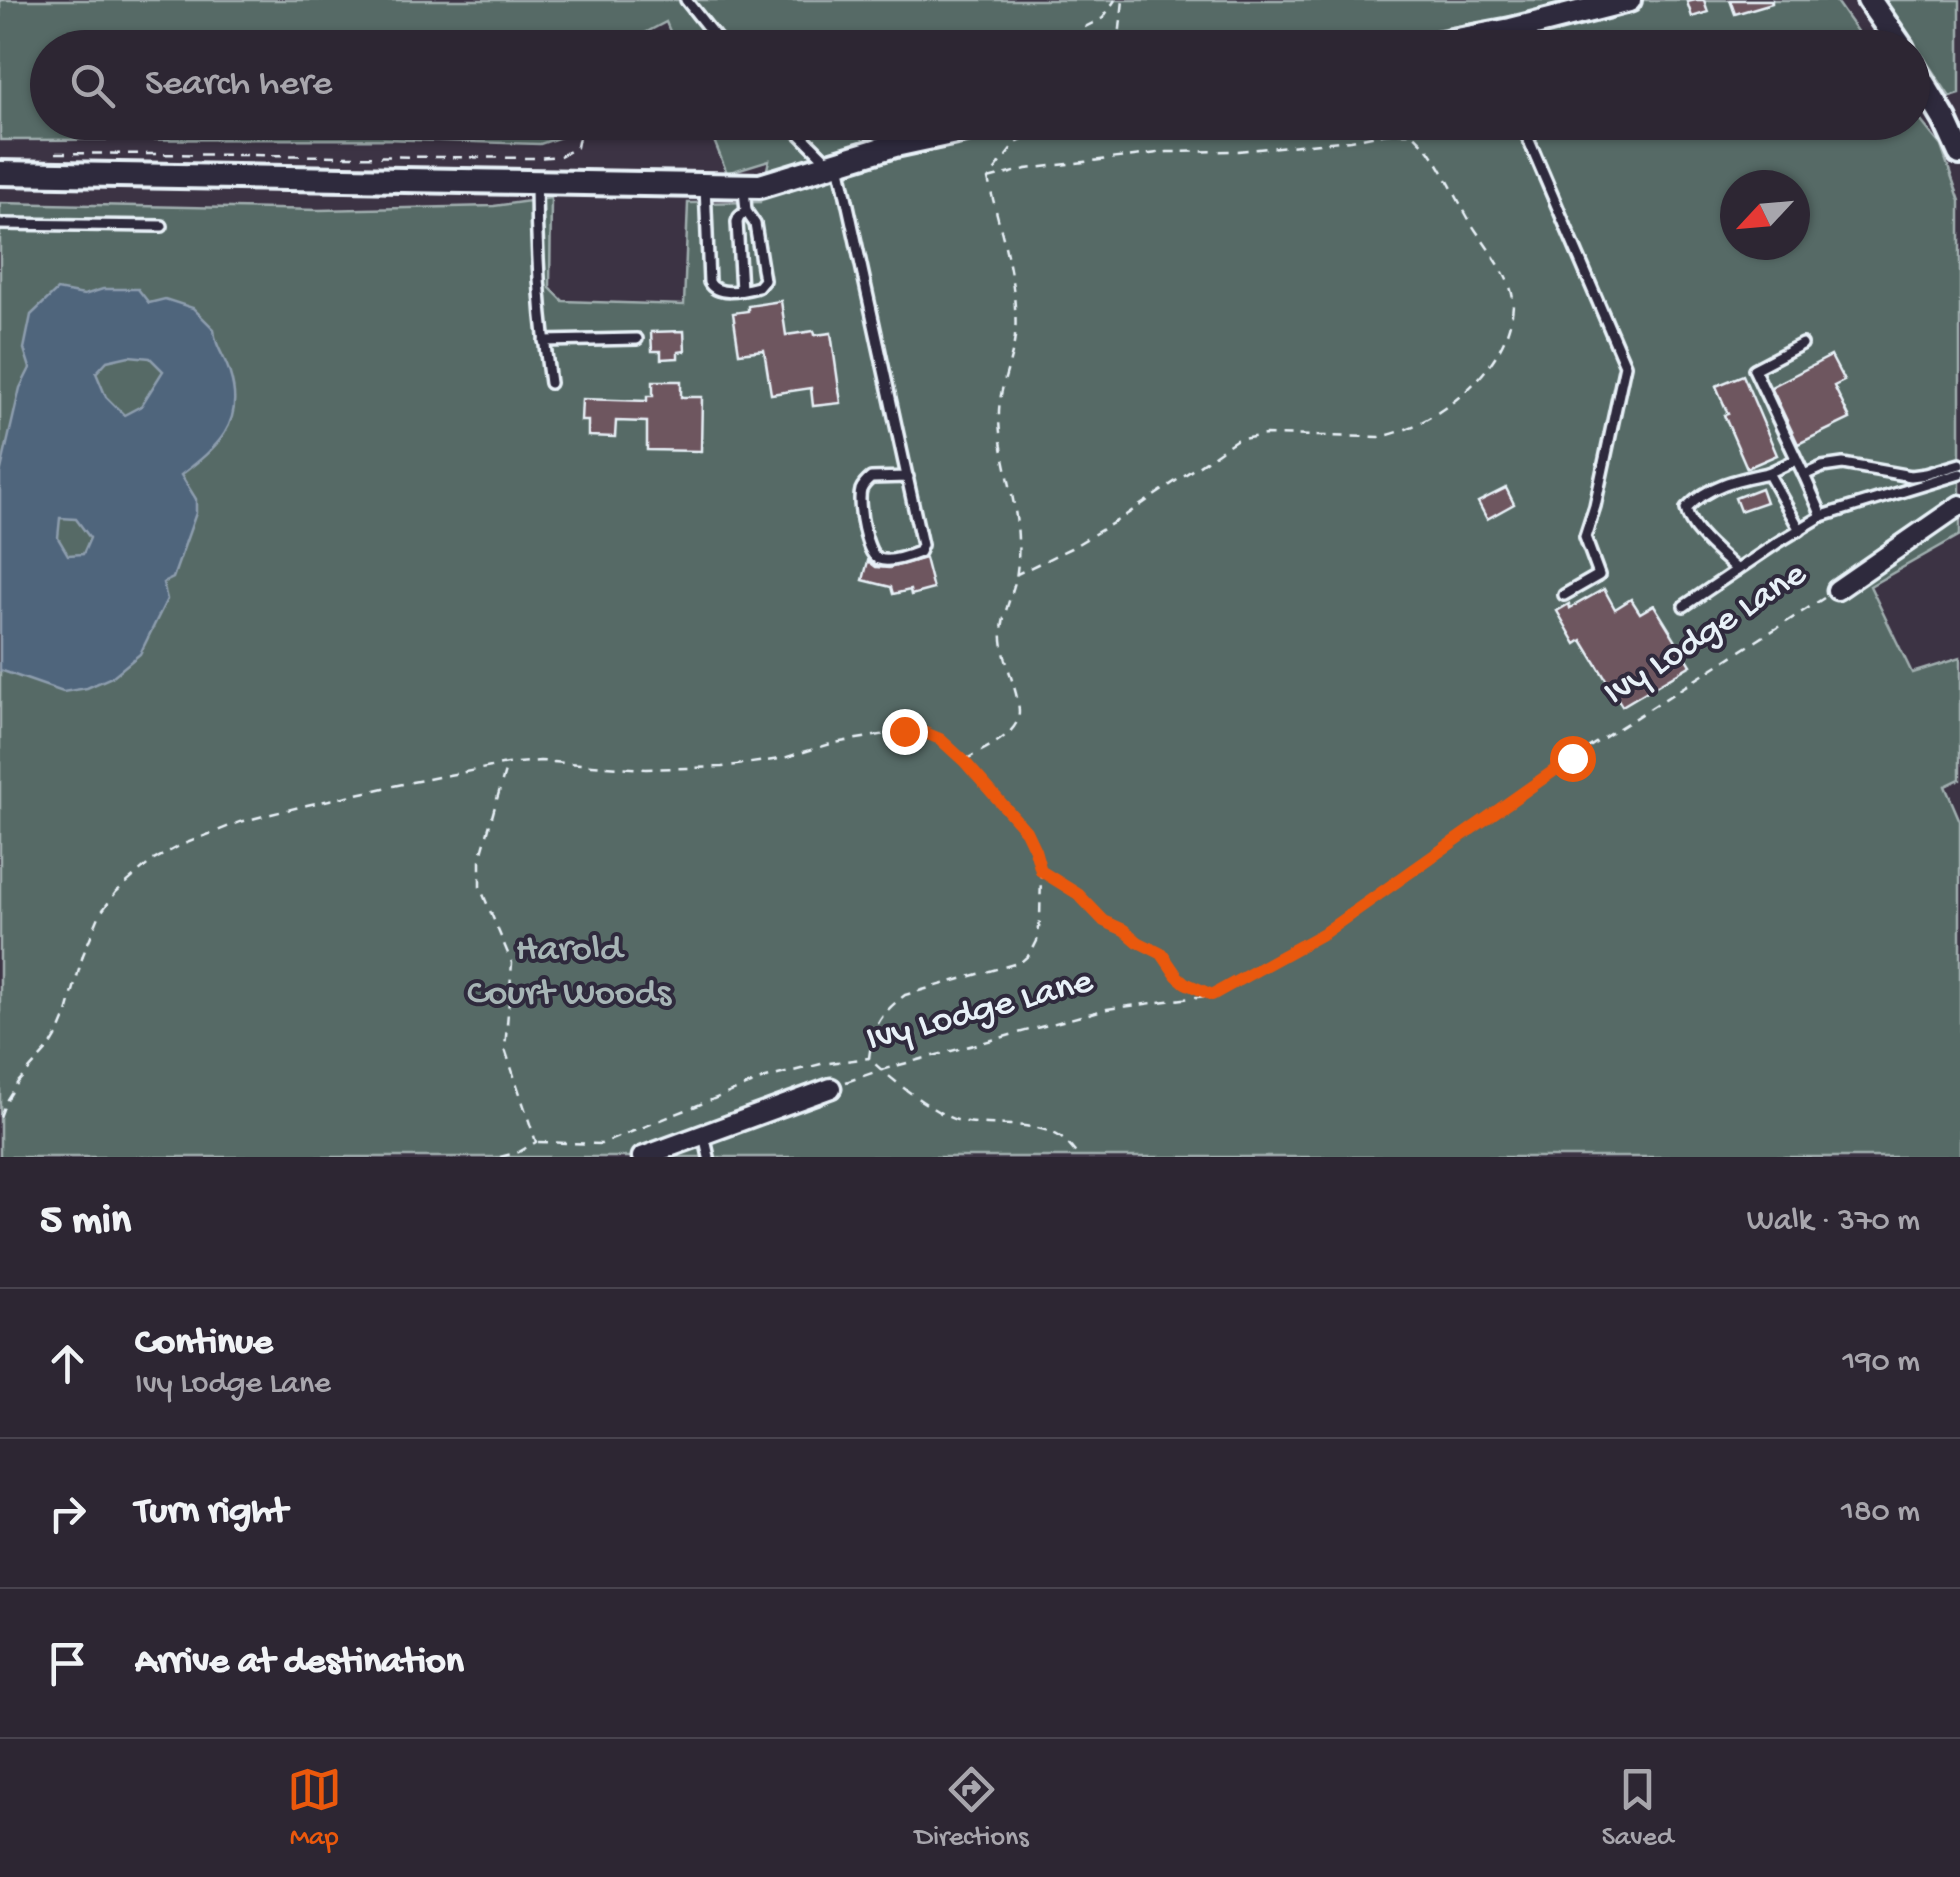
<!DOCTYPE html>
<meta charset="utf-8">
<style>
:root{--surface:#2d2633;--page:#352e3b;--text:#f1f3f6;--muted:#a7a5ac;--line:#48434e;--accent:#ea580c}
body{margin:0;font-family:"Gochi Hand",sans-serif;background:var(--page);color:var(--text)}
.compass{position:absolute;left:1720px;top:170px;width:90px;height:90px;border-radius:50%;background:var(--surface);box-shadow:0 2px 8px #0004;rotate:244deg}
.stop{position:absolute;width:30px;height:30px;margin:-22px;border:8px solid #ea580c;border-radius:50%;background:#fff}
.stop.end{background:#ea580c;border-color:#fff;box-shadow:0 2px 10px #0008}
.list{margin:0;padding:0;list-style:none}
h2{display:flex;justify-content:space-between;align-items:center;height:130px;margin:0;padding:0 40px;font-size:42px}
h2 small{font-size:32px;font-weight:400;color:var(--muted)}
.list li{display:grid;grid-template-columns:65px 1fr auto;gap:30px;align-items:center;box-sizing:border-box;height:150px;padding:0 40px;border-top:2px solid var(--line)}
.list b{display:block;font-size:38px;white-space:nowrap}
.list p{margin:0;font-size:32px;white-space:nowrap;color:var(--muted)}
.list em{font-size:32px;font-style:normal;color:var(--muted)}
.icon{flex:none;width:55px;height:55px;fill:none;stroke:currentColor;stroke-width:2;stroke-linecap:round;stroke-linejoin:round}
.map{position:relative;flex:none;width:1960px;height:1157px;overflow:hidden}
.search{position:absolute;background:var(--surface);box-shadow:0 2px 8px #0004;left:30px;right:30px;top:30px;height:110px;display:flex;align-items:center;gap:25px;box-sizing:border-box;padding:0 35px;border-radius:55px;color:var(--muted);font-size:38px}
.sheet{height:580px;background:var(--surface)}
nav{display:flex;justify-content:space-around;align-items:center;box-sizing:border-box;height:140px;border-top:2px solid var(--line);background:var(--surface);font-size:28px;color:var(--muted)}
nav a{display:grid;justify-items:center;gap:5px}
nav .on{color:var(--accent)}
.map>svg:first-child{display:block}
</style>
<div class="map">
<svg width="1960" height="1157" viewBox="0 0 1960 1157">
<rect width="100%" height="100%" fill="#3c3344"/>
<filter id="ink" filterUnits="userSpaceOnUse"><feTurbulence type="fractalNoise" baseFrequency=".01" numOctaves="2"/><feDisplacementMap in="SourceGraphic" scale="20" xChannelSelector="R" yChannelSelector="G"/><feConvolveMatrix kernelMatrix="1 2 1 2 8 2 1 2 1" color-interpolation-filters="sRGB"/></filter>
<g filter="url(#ink)">
<g fill="#576b66" stroke="#a0aeaf" stroke-width="2.5" fill-rule="evenodd">
<path d="M0,0H1835L1868,47L677,48L666,22L622,45L612,48H48V122L569,123L567,135L540,144L383,139L0,140Z"/>
<path d="M1885,0H1960V94L1950,97Z"/>
<path d="M1913,111L1941,146L1960,201V535L1870,586L1912,673L1960,658V779L1945,786L1960,821V1157H0V203L319,210L494,206L551,198L550,288L563,301L684,305L688,203L760,202L769,160L727,173L707,123L1912,122ZM1735,185H1795V245H1735Z"/>
</g>
<path fill="#50657c" stroke="#8d9dae" stroke-width="2.5" fill-rule="evenodd" d="M103,289H138L149,303L165,299L193,308L214,329C215,347 225,356 230,374C246,424 216,448 181,475L196,499V513L173,578L163,583L167,599L140,654L112,677L87,688L63,692L0,670V474L20,388L30,368L24,349L31,315L57,290L84,295ZM129,356L150,358L163,371L141,406L124,415L106,397L96,373L107,361ZM60,518L76,519L90,538L83,554L68,555L58,538Z"/>
<g fill="#6e565f" stroke="#e8f1f8" stroke-width="2.5">
<path d="M1696,0H1704L1708,12L1692,17L1687,2Z"/>
<path d="M1730,0H1772V3L1735,14Z"/>
<path d="M781,301L786,335L814,331L815,335L831,333L841,403L813,406L811,388L771,394L764,350L739,353L733,313L748,311V306Z"/>
<path d="M684,331L685,351L678,352V358L661,359V351H652L651,332Z"/>
<path d="M1831,356L1844,381L1834,386L1850,419L1798,444L1771,387Z"/>
<path d="M1743,375L1777,455L1747,468L1724,415L1728,414L1716,386Z"/>
<path d="M653,381H681V397H702L701,451L647,450V422L616,421L615,437L588,436V421H581L582,399L647,401V396H653Z"/>
<path d="M1506,488L1514,504L1487,519L1478,502Z"/>
<path d="M1761,488L1766,502L1740,511L1735,498Z"/>
<path d="M925,558L933,589L911,595L910,590L893,594L891,587L863,580L868,561L876,567L889,568Z"/>
<path d="M1604,589L1615,609L1631,599L1640,613L1654,605L1691,665L1622,706L1582,640L1576,644L1557,611L1569,604L1570,608Z"/>
</g>
<g fill="none" stroke-linecap="round" stroke-linejoin="round">
<defs>
<g id="service">
<path d="M686,0L724,48"/>
<path d="M788,122L828,162"/>
<path d="M1521,122L1625,365L1595,506L1585,537L1599,575L1564,595"/>
<path d="M839,164L922,545L919,552C909,556 890,563 879,559C866,556 857,503 861,490C863,485 866,482 871,478L908,477"/>
<path d="M536,182C536,250 540,316 550,383"/>
<path d="M705,186L709,282C717,297 742,291 758,287L764,280L755,224L746,211L744,189"/>
<path d="M0,224L162,226"/>
<path d="M741,290L737,222L739,217L746,211"/>
<path d="M544,341L637,339"/>
<path d="M1802,344L1754,369L1804,475L1822,467L1843,464L1911,476L1926,474L1960,464"/>
<path d="M1768,473L1796,460"/>
<path d="M1804,475L1822,516"/>
<path d="M1737,570C1720,553 1691,533 1686,509C1708,485 1738,479 1768,473L1800,530"/>
<path d="M1684,606L1777,543L1822,516L1960,474"/>
<path d="M704,1135L709,1157"/>
</g>
<g id="minor">
<path d="M1837,590L1960,505"/>
<path d="M642,1157L831,1088"/>
</g>
<g id="tertiary">
<path d="M1869,0L1902,48"/>
<path d="M1414,48L1511,30L1629,0"/>
<path d="M1912,65L1945,120L1960,153"/>
<path d="M0,173L760,186L895,145L1002,122"/>
</g>
</defs>
<use href="#service" stroke="#e8f1f8" stroke-width="16"/>
<use href="#minor" stroke="#e8f1f8" stroke-width="25"/>
<use href="#tertiary" stroke="#e8f1f8" stroke-width="30"/>
<g stroke="#e8f1f8" stroke-width="2.5" stroke-dasharray="10 8" stroke-linecap="butt">
<path d="M668,48L699,34"/>
<path d="M1068,48L1084,44L1081,29L1103,18L1115,0"/>
<path d="M1118,48L1123,0"/>
<path d="M56,153L535,158L560,156L577,147L582,122"/>
<path d="M988,179L1026,169L1167,152L1238,151L1351,140L1387,133H1413C1418,139 1424,144 1429,150C1445,173 1457,199 1471,223C1483,243 1515,281 1513,304C1510,368 1438,425 1380,437L1265,435L1236,440L1123,517L1071,548L1017,574"/>
<path d="M965,760C981,750 1012,738 1018,719C1024,699 999,658 1002,629C1004,612 1012,595 1016,578C1018,566 1019,552 1018,540C1017,496 998,455 999,411C1000,386 1012,362 1015,337C1019,284 1000,230 988,179L1016,143L1031,136L1106,122"/>
<path d="M1043,872L1078,893L1104,921L1124,930L1138,941L1162,954L1177,976L1185,983L1211,994"/>
<path d="M846,1082L881,1070L1107,1009L1213,995L1323,933L1572,758L1824,598"/>
<path d="M0,1117L6,1101L18,1082L50,1047L60,1030L67,1013L83,955L100,914L116,892L152,861L179,846L240,822L307,805L407,783L507,764L540,761L646,769L722,767L780,759L834,743L904,731L923,732L940,739L964,761L1026,831L1035,850L1041,871L1040,921L1037,941L1031,953L1021,962L905,995C880,1014 873,1026 869,1058C884,1074 936,1115 957,1120C987,1128 1030,1120 1057,1135C1066,1140 1073,1150 1079,1157"/>
<path d="M538,1142L601,1144L766,1078L821,1064L869,1058"/>
<path d="M500,1157L519,1152L536,1142L505,1049L512,963L480,887V859L507,764"/>
</g>
<use href="#service" stroke="#2f2a3d" stroke-width="9"/>
<use href="#minor" stroke="#2f2a3d" stroke-width="18"/>
<use href="#tertiary" stroke="#2f2a3d" stroke-width="22"/>
</g>
</g>
<g fill="none" stroke-linecap="round" stroke-linejoin="round" filter="url(#ink)">
<path stroke="#ea580c" stroke-width="12" d="M904,731L923,732L940,739L964,761L1026,831L1035,850L1041,871L1078,894L1104,921L1124,930L1138,942L1162,954L1177,976L1185,983L1212,995L1324,933L1572,758"/>
</g>
<g text-anchor="middle" dominant-baseline="central" stroke-width="8" stroke-linejoin="round" paint-order="stroke">
<g font-size="38" fill="#e8f1f8" stroke="#2f2a3d">
<text transform="translate(1706 635) rotate(-33)">Ivy Lodge Lane</text>
<text transform="translate(980 1012) rotate(-15)">Ivy Lodge Lane</text>
</g>
<g font-size="38" fill="#a7b5b6" stroke="#2f2a3d">
<text x="569" y="951">Harold<tspan x="569" dy="44">Court Woods</tspan></text>
</g>
</g>
</svg>
<svg class="compass" viewBox="-18 -18 36 36"><path d="M0-13l5 13h-10z" fill="#e53935"/><path d="M0 13l5-13h-10z" fill="#a7a5ac"/></svg>
<div class="stop" style="left:1572px;top:758px"></div>
<div class="stop end" style="left:904px;top:731px"></div>
<div class="search"><svg class="icon" aria-label="search" viewBox="0 0 24 24"><circle cx="10" cy="10" r="6"/><path d="M15 15l6 6"/></svg>Search here</div>
</div>
<section class="sheet">
<h2>5 min<small>Walk · 370 m</small></h2>
<ul class="list">
<li><svg class="icon" aria-label="ahead" viewBox="0 0 24 24"><path d="M12 20V5M6 11l6-6 6 6"/></svg><div><b>Continue</b><p>Ivy Lodge Lane</p></div><em>190 m</em></li>
<li><svg class="icon" aria-label="right" viewBox="0 0 24 24"><path d="M7 20v-9h11M14 6l5 5-5 5"/></svg><div><b>Turn right</b></div><em>180 m</em></li>
<li><svg class="icon" aria-label="arrive" viewBox="0 0 24 24"><path d="M6 21V4h12l-3 4 3 4H6"/></svg><div><b>Arrive at destination</b></div></li>
</ul>
</section>
<nav>
<a class="on"><svg class="icon" aria-label="map" viewBox="0 0 24 24"><path d="M3 6l6-2 6 2 6-2v14l-6 2-6-2-6 2zM9 4v14M15 6v14"/></svg>Map</a>
<a><svg class="icon" aria-label="directions" viewBox="0 0 24 24"><path d="M12 3l9 9-9 9-9-9zM9 14v-3h6M13 9l2 2-2 2"/></svg>Directions</a>
<a><svg class="icon" aria-label="saved" viewBox="0 0 24 24"><path d="M7 4h10v16l-5-4-5 4z"/></svg>Saved</a>
</nav>
